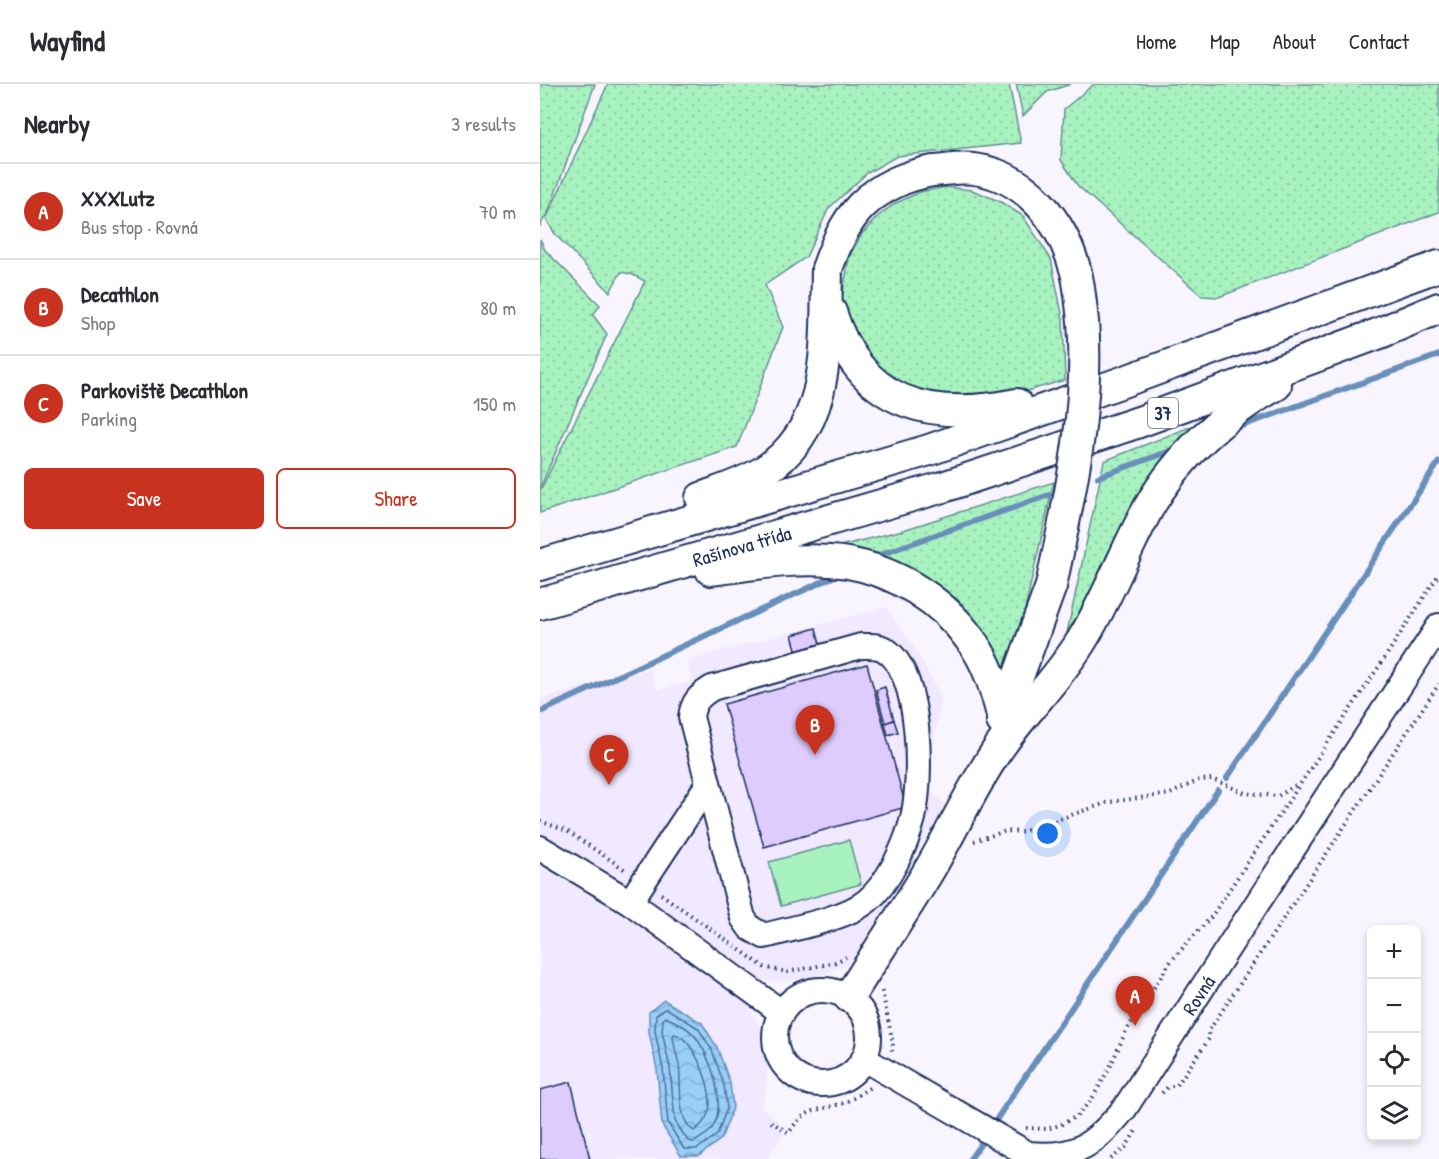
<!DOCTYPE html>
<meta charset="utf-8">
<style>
:root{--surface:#fff;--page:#f7f7f7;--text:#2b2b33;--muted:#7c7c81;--line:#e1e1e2;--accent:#c8321e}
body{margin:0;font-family:"Patrick Hand",sans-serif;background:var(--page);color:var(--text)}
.controls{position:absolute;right:18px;bottom:18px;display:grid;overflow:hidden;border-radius:9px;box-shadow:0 3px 9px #0003}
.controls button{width:54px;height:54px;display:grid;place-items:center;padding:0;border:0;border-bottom:2px solid var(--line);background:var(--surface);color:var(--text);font:30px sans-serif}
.you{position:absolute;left:508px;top:750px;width:21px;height:21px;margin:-15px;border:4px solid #fff;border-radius:50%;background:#1a73e8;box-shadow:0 0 0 9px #1a73e833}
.badge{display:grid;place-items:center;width:39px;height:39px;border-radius:50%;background:var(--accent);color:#fff;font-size:20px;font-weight:700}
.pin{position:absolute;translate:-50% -50px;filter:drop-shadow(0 2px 3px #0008)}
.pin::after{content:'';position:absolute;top:32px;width:21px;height:18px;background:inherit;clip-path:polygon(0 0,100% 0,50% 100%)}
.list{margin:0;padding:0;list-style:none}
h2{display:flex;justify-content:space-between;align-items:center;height:78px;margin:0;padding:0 24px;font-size:26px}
h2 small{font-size:20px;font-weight:400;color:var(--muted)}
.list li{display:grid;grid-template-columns:39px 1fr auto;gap:18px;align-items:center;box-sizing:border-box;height:96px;padding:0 24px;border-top:2px solid var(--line)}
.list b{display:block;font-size:22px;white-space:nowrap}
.list p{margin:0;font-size:20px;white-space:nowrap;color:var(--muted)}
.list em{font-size:20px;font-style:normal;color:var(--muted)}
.actions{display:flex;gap:12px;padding:18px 24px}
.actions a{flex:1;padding:14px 0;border:2px solid var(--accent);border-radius:9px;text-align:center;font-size:21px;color:var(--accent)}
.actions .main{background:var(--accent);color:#fff}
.icon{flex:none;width:33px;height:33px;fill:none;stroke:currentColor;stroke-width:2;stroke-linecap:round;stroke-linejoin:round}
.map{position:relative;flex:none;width:899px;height:1075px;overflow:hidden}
header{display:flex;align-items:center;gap:36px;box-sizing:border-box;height:84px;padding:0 30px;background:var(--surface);border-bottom:2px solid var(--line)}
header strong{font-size:28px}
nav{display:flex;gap:33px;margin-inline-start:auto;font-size:21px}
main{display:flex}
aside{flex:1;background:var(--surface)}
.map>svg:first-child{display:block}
</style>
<header>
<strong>Wayfind</strong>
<nav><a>Home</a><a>Map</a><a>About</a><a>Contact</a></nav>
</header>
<main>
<aside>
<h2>Nearby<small>3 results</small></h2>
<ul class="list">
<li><span class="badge">A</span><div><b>XXXLutz</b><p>Bus stop · Rovná</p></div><em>70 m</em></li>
<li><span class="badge">B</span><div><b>Decathlon</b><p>Shop</p></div><em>80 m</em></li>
<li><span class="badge">C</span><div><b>Parkoviště Decathlon</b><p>Parking</p></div><em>150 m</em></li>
</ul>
<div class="actions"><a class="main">Save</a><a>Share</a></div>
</aside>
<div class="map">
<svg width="899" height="1075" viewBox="0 0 899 1075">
<defs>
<pattern id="grass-dots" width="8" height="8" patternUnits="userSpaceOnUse" patternTransform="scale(1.5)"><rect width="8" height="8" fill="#a8f2c0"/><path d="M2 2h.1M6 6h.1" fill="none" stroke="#90d0a7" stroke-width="1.8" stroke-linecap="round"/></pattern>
<pattern id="water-waves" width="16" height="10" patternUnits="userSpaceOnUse" patternTransform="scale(1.5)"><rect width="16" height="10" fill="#99cef7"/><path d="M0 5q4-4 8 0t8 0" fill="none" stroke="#83b1d6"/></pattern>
</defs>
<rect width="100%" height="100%" fill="#f8f5ff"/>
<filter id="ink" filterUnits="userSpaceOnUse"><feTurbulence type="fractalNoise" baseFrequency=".0167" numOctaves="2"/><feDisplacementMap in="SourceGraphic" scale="12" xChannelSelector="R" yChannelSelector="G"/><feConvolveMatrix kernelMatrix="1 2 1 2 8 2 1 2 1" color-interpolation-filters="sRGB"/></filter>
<g filter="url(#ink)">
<g fill="#f0e9ff">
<path d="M346,523L372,560L402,614L385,704L406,721L311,879L274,894L231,898L211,891L0,751V615L110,585L117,606L151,597L147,576Z"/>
<path d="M0,784L36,802L116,853L207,918L224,952L228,977L226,1007L221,1023L246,1044L228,1075H0Z"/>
</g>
<g fill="url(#grass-dots)" stroke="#62908f" stroke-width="1.5">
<path d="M0,0H55L9,126L0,142Z"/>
<path d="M68,0H469L481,59L357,72L327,89L289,124L266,173L225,201L243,243L197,363L0,429V407L105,197L91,190L81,188L70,208L15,150L6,135Z"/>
<path d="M476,0H531L507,8L483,32Z"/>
<path d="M554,0H899V128L679,213L662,212L538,102L521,76L524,25Z"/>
<path d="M406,103L432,106L459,117L483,132L511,175L523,235L525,296L456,316L414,318L360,303L324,270L301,220L309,173L322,150L337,133L354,120L380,108Z"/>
<path d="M0,155L5,166L60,221L53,231L67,250L0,404Z"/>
<path d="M670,335L522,572L564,377Z"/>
<path d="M514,398L469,595L446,551L418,516L376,487L337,471L272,469L363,446Z"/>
</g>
<path fill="#a8f2c0" stroke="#62908f" stroke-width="1.5" d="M309,756L321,800L241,822L229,778Z"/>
<path fill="url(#water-waves)" stroke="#678eba" stroke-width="1.5" d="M124,916L162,939L177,963L190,999L193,1024L181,1055L159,1072H141L122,1041L117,986L109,948V928Z"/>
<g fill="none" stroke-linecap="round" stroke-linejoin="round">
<g stroke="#4d6f9b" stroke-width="1.5">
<path d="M126,924L158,944L172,966L184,1001L187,1024L177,1051L157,1065H144L128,1039L123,985L115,947L116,931Z"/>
<path d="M125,933C133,936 147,943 153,950C171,970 189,1024 170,1047C166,1051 159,1055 154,1058L148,1057L135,1037L130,984L122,947L123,936Z"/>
<path d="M134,950C154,954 170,1000 170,1019C170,1030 163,1041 154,1047C136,1037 142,999 139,981C137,971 134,962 133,953Z"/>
</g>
<g stroke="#678eba" stroke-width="6">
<path d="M693,345L899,271"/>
<path d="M558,393L636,365"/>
<path d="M336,472L509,411"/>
<path d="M0,628L299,490"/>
<path d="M687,694L899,378"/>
<path d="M452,1042L678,706"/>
<path d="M430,1075L447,1051"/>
</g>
</g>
<g fill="#deccfe" stroke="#1b2f5e" stroke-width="1.5">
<path d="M276,544L282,568L259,575L252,551Z"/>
<path d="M327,580L366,723L224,763L184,620Z"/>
<path d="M345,603L354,636L345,639L336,606Z"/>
<path d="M354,636L358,648L348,651L345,639Z"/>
<path d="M31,998L50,1075H0V1006Z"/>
</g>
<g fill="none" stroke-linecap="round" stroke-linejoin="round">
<defs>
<g id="minor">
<path d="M321,562C329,562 337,561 344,565C382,587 382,696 373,734C366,761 349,799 327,817C305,835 253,844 224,852L210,844L203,834L151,633C153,618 159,612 172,604Z"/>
<path d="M0,764L90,818L241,928"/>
<path d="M90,818L168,700"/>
<circle cx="282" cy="953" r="47"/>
<path id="s1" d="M324,975L488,1070C537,1075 555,1060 585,1024L697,850L899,542"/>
</g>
<g id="major">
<path d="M291,228C320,321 389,338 477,320"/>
<path d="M161,414C182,406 205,399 224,387C294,342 285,257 287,185"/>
<path d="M0,481L389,366L588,296L899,182"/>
<path d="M171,486C215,480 263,472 308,479C355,487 402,516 430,555C448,578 456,607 463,635"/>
<path id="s2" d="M0,520L403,403L599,338L840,249L899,224"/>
<path d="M462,637L511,502"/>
<path d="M309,913C336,870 365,827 391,783C413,745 432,704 456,668C482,629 517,597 542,556C568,514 585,466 609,423C638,372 685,329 736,301"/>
</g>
</defs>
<use href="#minor" stroke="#1b2f5e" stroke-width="28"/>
<use href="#major" stroke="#1b2f5e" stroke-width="34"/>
<g stroke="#1b2f5e" stroke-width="4" stroke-dasharray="1.5 4.5" stroke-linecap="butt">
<path d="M0,737L27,747L87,787"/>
<path d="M434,757L466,747L482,748L569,718L630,710L659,696L672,695L705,709L738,712L758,700"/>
<path d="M121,810L224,883L247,888L293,879L306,873"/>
<path d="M342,907L353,959L352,967"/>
<path d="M622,1009L628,1003L637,1001L669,955L668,948L899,600"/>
<path d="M231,1038L249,1049C263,1026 274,1027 297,1021C310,1018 320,1009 331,1003"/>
<path d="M486,1044L507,1045L520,1041L537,1032L552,1015L571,981L585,949L631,877L671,833L846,572L899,490"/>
<path d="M571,1075L586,1063L597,1045"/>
</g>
<use href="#minor" stroke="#fff" stroke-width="24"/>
<use href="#major" stroke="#fff" stroke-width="30"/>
<defs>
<path id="major-bridge" d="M287,185C295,162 304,140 321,122C340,103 367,91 393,87C407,86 421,83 434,85C488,92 523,139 536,188C540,204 541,221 543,237C550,327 529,415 511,502"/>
</defs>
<use href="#major-bridge" stroke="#1b2f5e" stroke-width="34" stroke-linecap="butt"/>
<use href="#major-bridge" stroke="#fff" stroke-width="30"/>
</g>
</g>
<g text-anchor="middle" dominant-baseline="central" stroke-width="5" stroke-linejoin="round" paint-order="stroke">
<rect fill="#fff" stroke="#5f6d8e" stroke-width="1.5" x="608" y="314" width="30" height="30" rx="4.5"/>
<g font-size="18" font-weight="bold" fill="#1b2f5e">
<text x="623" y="329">37</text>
</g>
<g font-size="20" fill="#1b2f5e" stroke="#fff">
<text stroke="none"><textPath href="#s2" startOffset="210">Rašínova třída</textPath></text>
<text stroke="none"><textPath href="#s1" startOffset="438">Rovná</textPath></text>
</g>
</g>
</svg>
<div class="controls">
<button>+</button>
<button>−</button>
<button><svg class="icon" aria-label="locate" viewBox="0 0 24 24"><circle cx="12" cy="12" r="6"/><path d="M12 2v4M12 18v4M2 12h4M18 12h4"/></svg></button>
<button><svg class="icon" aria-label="layers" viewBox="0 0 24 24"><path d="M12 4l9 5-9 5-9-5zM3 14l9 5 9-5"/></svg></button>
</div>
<div class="you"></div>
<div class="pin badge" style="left:595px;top:942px">A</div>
<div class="pin badge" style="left:275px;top:671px">B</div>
<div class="pin badge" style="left:69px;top:701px">C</div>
</div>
</main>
